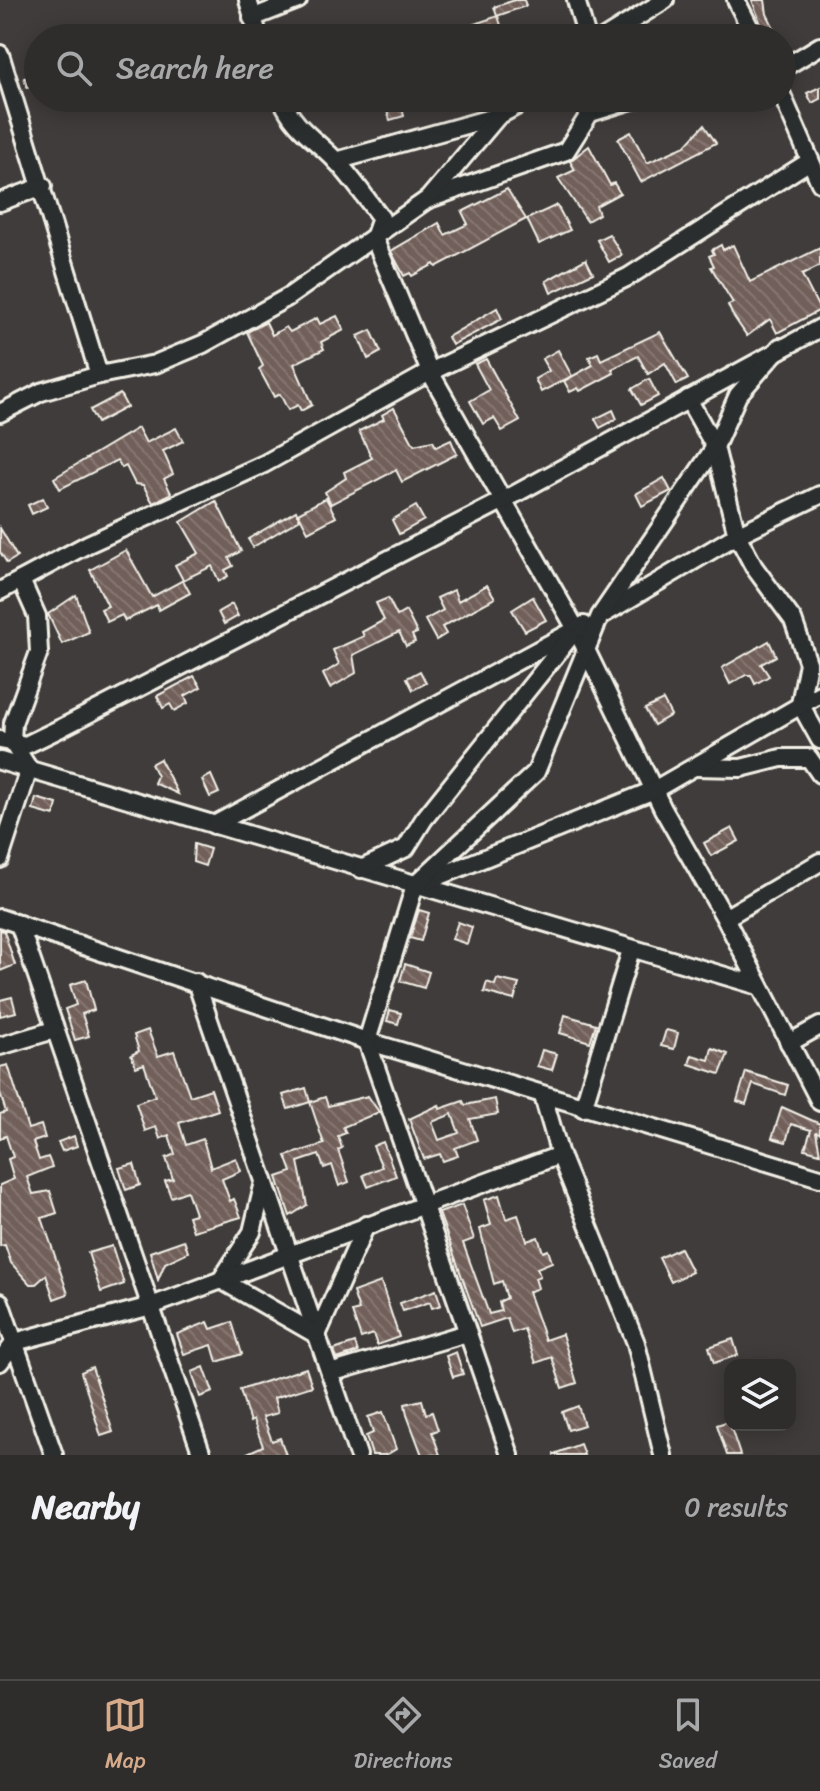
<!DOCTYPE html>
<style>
:root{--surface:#2f2d2c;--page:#373534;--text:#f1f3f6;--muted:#a7a8a9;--line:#4a4948;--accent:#d6ab8b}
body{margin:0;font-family:Sriracha,sans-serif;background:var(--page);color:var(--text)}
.controls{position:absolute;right:24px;bottom:24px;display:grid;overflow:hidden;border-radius:16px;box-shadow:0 4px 20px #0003}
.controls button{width:72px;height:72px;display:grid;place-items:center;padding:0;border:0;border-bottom:2px solid var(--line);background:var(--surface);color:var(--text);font:40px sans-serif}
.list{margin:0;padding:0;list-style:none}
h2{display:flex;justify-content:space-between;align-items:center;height:104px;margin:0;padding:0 32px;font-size:34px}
h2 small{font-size:26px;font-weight:400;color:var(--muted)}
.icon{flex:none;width:44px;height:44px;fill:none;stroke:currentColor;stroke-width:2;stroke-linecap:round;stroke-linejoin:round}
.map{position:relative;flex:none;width:820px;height:1455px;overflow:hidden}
.search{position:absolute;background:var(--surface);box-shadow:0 4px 20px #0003;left:24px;right:24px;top:24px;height:88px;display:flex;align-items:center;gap:20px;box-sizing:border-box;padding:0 28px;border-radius:44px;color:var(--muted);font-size:30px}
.sheet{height:224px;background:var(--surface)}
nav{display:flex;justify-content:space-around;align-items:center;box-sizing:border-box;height:112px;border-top:2px solid var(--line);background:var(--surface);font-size:22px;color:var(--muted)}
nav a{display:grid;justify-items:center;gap:4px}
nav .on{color:var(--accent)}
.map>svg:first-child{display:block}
</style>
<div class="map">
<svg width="820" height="1455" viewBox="0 0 820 1455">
<defs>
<pattern id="building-back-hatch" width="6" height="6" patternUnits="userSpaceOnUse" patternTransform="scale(2)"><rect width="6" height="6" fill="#715f5a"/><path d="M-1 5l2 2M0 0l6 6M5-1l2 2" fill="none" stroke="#867672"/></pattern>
</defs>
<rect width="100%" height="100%" fill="#3f3c3b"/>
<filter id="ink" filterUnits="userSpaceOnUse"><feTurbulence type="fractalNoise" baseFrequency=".0125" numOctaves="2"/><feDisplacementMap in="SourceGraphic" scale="16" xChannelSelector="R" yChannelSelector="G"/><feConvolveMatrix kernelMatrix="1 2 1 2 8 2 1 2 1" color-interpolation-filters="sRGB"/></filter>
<g filter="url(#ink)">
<g fill="url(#building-back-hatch)" stroke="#f4f1e8" stroke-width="2" fill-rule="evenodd">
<path d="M515,0H524L526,6L497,16L494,7Z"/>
<path d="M752,0H765L767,14L779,38H766Z"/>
<path d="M498,16L505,38H439V36Z"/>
<path d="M38,73V84L27,88L24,78Z"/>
<path d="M820,87V99L812,103L807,93Z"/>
<path d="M402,107L404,116L390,120L387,111Z"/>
<path d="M704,125L716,143L641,182L618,139L631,132L647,163L685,146Z"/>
<path d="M589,146L610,185L614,183L620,193L596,206L599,214L587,221L558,178L575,170L570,161Z"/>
<path d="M507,189L526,219L436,267L434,264L412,276L410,273L404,276L391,251L439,223L445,235L468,224L462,212Z"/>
<path d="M557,205L570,230L539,244L527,219Z"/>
<path d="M609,234L622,255L609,262L597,240Z"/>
<path d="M721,245L723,250L733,245L750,282L820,248V266L802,275L820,310L777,333L770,319L747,336L732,314L728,305L733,303L711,267L714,266L709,256L714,254L712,250Z"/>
<path d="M586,259L593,273L551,293L546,281Z"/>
<path d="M497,308L502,319L452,345L448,337Z"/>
<path d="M337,316L344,330L321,342L324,349L294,364L312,405L301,411L298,405L288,410L280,394L274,397L259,369L263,366L247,332L266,322L272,335L286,327L290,332L317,318L320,324Z"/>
<path d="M371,330L381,352L368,359L358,336Z"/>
<path d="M660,332L688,379L677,385L665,363L648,374L638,356L612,369L614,373L580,391L578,388L570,392L564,381L593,365L589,357L598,353L601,360Z"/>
<path d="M558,350L572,376L541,392L535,379L549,371L542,359Z"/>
<path d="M486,359L520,421L502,431L494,418L483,424L470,401L489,390L475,364Z"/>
<path d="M649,379L658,396L641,405L632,389Z"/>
<path d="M120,394L127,407L97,423L90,410Z"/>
<path d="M394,408L414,445L433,441L436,447L451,440L457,454L402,482L396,470L331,504L325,492L346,478L344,472L372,458L359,431L384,419L382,415Z"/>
<path d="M613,410L617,419L600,428L595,419Z"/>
<path d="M138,428L146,443L176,428L183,441L163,451L173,474L164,479L171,493L153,503L143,485L135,484L126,466L122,468L117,460L60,489L54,478Z"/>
<path d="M664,478L671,491L642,506L636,494Z"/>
<path d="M43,498L47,507L32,514L28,505Z"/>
<path d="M326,498L336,517L308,532L298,513Z"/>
<path d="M216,501L241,551L229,558L233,566L225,570L228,576L219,581L212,566L183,580L175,565L199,553L181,522Z"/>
<path d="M416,506L424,520L399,534L392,520Z"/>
<path d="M296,511L300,519L253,547L248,539Z"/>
<path d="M0,528L17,557L7,563L0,552Z"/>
<path d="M126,550L152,597L183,580L190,593L159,610L157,605L125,621L122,615L107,622L101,609L108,606L90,570Z"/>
<path d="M487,585L495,598L442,627L446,634L436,640L425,620L443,610L437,598L454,590L458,601Z"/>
<path d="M76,595L89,632L62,644L48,614Z"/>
<path d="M533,597L546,620L525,631L512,610Z"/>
<path d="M388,598L397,616L406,611L417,633L412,635L415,642L406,646L399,632L353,655L356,673L330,688L323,674L339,664L333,650L364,636L362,632L384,620L376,603Z"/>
<path d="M232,604L238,616L224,624L218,612Z"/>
<path d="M769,641L776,656L761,664L769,676L755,684L751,675H746L730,684L722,668Z"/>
<path d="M420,671L426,683L413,690L407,678Z"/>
<path d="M194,676L201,687L185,696L188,703L174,711L170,704L163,708L157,696Z"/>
<path d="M663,700L671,715L654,725L645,709Z"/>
<path d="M160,759L178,794L154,783L157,776L151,764Z"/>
<path d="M211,775L219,793L210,797L202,780Z"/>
<path d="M36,798L57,804L54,816L33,810Z"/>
<path d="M732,828L739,841L711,856L704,843Z"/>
<path d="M194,844L210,849L205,866L193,862Z"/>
<path d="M419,910L429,913L421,941L410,938Z"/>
<path d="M458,922L472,927L467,944L452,939Z"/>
<path d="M0,930L4,931L15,965L0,971Z"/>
<path d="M405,964L429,972L424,988L400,981Z"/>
<path d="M497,979L519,984L514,1000L484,992L487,982L495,985Z"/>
<path d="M86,980L94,1010L82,1014L89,1036L75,1040L65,1009L76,1005L70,985Z"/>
<path d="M12,997L16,1012L0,1016V1000Z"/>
<path d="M390,1010L401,1013L398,1024L387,1021Z"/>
<path d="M565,1015L596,1024L590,1042L560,1033Z"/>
<path d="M148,1030L158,1056L174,1051L190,1096L211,1089L218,1110L179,1123L186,1145L203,1139L211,1168L236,1158L241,1171L222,1179L230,1201L234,1199L241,1217L193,1231L188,1216L195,1214L187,1191L171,1197L165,1181L173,1179L166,1158L175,1154L169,1135L160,1139L156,1127L145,1131L136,1103L155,1096L144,1064L136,1067L131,1055L139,1051L134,1035Z"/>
<path d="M666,1030L678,1033L674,1049L661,1046Z"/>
<path d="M712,1048L728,1054L720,1074L689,1064L692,1055L709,1060Z"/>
<path d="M542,1050L557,1054L552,1070L537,1066Z"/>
<path d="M8,1065L28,1129L41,1125L45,1138L33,1142L39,1160L48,1157L52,1167L27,1177L33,1194L50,1191L57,1213L42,1218L68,1294L54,1299L46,1275L36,1284H30L11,1263L5,1245L0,1246V1185L14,1179L8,1159L13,1157L6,1136L0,1138V1114L6,1112L0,1093V1067Z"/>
<path d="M746,1072L788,1085L785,1095L753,1084L746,1104L737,1101Z"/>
<path d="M306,1088L310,1102L288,1109L283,1095Z"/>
<path d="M368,1096L379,1112L343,1127L346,1133L338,1136L342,1148L338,1150L349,1182L339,1186L332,1165L324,1168L319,1155L298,1162L307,1205L290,1216L277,1177L292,1172L286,1156L324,1144L310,1102L325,1097L328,1106Z"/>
<path d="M495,1099L498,1114L470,1119L477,1140L455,1148L458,1156L443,1161L440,1154L424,1159L409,1119L439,1105L440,1109L463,1101L465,1105ZM452,1114L459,1133L439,1140L432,1122Z"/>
<path d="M782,1107L820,1124V1133L816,1132L820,1153L805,1149L811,1130L791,1124L786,1142L772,1138Z"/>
<path d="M74,1136L77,1146L62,1151L58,1142Z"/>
<path d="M383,1142L396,1176L368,1187L363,1175L382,1167L373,1146Z"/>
<path d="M134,1164L140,1185L126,1190L119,1168Z"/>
<path d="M499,1195L506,1219L518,1215L527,1241L538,1237L543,1252L548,1250L552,1262L537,1268L540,1276L535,1278L538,1288L528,1292L545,1340L562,1334L577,1383L562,1388L552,1357L536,1363L524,1329L512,1333L507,1318L480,1327L439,1213L462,1205L474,1239L463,1243L489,1314L501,1311L499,1302L507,1298L502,1281L494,1284L480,1229L491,1225L484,1200Z"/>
<path d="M184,1240L188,1252L165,1263L158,1280L150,1252Z"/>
<path d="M112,1246L124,1284L101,1292L88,1253Z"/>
<path d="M680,1248L692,1272L671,1282L659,1258Z"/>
<path d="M381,1282L399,1337L377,1345L373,1334L361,1338L352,1312L359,1310L353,1292Z"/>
<path d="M436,1290L441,1305L432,1308L430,1302L403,1311L400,1303Z"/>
<path d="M208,1322L211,1329L232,1322L242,1354L217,1362L212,1345L184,1354L177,1334Z"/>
<path d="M733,1339L738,1355L714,1363L709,1347Z"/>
<path d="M355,1343L358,1352L337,1359L334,1350Z"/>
<path d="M456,1352L463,1374L453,1377L446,1356Z"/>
<path d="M92,1367L113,1432L101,1436L81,1372Z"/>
<path d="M204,1367L213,1392L200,1397L192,1372Z"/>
<path d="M306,1368L312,1386L274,1398L278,1413L263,1417L272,1441L280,1438L286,1455H243L263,1446L253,1420L250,1422L240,1390Z"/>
<path d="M422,1400L426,1414L432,1412L438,1430L432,1432L440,1455H422L407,1415L405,1404Z"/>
<path d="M578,1406L584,1425L568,1430L562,1412Z"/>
<path d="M383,1412L396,1449L386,1455H372L366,1436L373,1433L368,1417Z"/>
<path d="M729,1421L730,1425L740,1455H727L717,1425Z"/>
<path d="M580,1444L584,1455H554V1454Z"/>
</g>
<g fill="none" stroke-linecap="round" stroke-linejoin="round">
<defs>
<g id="minor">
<path d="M248,0L259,38"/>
<path d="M576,0L587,38"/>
<path d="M736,0L755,38"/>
<path d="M252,18L298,0"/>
<path d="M604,38L665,0"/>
<path d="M0,54L99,375"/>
<path d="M782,69L820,46"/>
<path d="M782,95L820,183"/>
<path d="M281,98C295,130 317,140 338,163C354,180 367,200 381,218L374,238L430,372L576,629L663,809L725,918L820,1102"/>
<path d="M586,98L590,113L639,98"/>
<path d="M336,161L498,116L531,98"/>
<path d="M429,199L566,151L590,113"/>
<path d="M0,202L43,186"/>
<path d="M688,399L715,447L737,535L754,567L793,620L808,663L800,704L820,740"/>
<path d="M0,413L41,392L99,375L155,364L203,344L288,297L428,199L498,116"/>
<path d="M0,591L88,544L264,464L430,372L628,277L810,161"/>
<path d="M604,614L737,535L820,495"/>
<path d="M0,740L26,745L61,728L504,500L820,328"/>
<path d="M0,761L759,986"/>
<path d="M695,767L741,768L781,758H809L820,774"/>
<path d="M214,825L584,625"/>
<path d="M0,859L29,769L12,742L13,723L39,652L37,616L21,580"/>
<path d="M361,869L406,848L424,819L570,637"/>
<path d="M425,882L654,790L820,694"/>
<path d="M0,918L367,1041L820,1178"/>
<path d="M725,918L820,862"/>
<path d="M19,924L202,1455"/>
<path d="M196,982L358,1455"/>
<path d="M789,1043L820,1026"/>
<path d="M0,1046L54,1030"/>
<path d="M543,1096L560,1155L636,1343L663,1455"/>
<path d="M583,1108L631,950"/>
<path d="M264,1182L252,1232L221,1280L317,1335L366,1225"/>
<path d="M0,1302L54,1455"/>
<path d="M0,1362L15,1342L151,1306L560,1155"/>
<path d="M330,1373L467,1333"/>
<path d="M510,1455L367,1041L415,885L536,772L600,616L715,447L738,395L780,347"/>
</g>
</defs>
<use href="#minor" stroke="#f4f1e8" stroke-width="22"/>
<use href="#minor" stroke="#2a2d2e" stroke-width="16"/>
</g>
</g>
</svg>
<div class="controls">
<button><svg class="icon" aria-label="layers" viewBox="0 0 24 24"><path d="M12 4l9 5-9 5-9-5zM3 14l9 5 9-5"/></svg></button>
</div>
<div class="search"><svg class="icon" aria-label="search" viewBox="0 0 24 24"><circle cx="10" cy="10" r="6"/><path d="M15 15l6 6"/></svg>Search here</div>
</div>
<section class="sheet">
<h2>Nearby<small>0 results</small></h2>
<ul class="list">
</ul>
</section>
<nav>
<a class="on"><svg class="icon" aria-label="map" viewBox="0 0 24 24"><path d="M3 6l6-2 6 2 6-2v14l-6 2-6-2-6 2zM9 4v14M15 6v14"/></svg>Map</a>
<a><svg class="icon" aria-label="directions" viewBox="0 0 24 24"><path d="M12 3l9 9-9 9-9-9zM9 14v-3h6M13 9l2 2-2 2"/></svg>Directions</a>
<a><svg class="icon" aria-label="saved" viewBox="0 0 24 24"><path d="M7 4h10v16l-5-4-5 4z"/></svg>Saved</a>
</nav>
